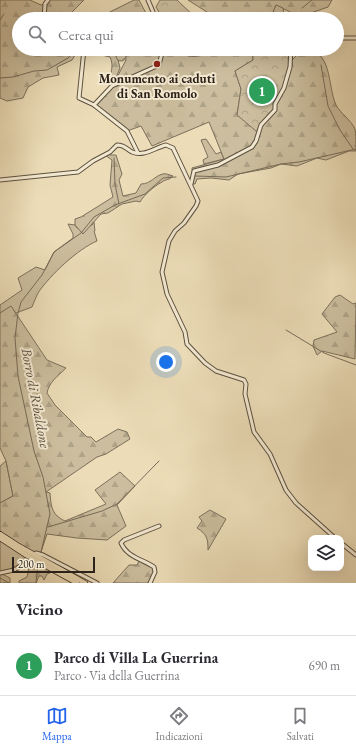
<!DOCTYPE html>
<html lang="it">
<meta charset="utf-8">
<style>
:root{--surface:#fff;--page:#f7f7f7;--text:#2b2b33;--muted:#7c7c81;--line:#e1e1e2;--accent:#2563eb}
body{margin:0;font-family:"EB Garamond",serif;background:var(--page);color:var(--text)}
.controls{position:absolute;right:12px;bottom:12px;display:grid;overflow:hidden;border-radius:8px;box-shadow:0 4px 16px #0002}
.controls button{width:36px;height:36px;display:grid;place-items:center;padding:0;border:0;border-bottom:1px solid var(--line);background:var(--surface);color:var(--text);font:20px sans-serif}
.scale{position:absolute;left:12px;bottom:10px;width:83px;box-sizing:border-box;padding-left:4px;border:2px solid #2c221a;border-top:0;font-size:11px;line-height:14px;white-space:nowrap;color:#2c221a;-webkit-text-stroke:3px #f3e9d1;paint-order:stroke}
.you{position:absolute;left:166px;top:362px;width:14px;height:14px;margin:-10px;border:3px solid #fff;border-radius:50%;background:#1a73e8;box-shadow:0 0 0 6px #1a73e833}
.badge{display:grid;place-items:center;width:26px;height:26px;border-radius:50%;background:var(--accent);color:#fff;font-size:13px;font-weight:700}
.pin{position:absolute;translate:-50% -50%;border:2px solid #fff;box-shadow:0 1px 4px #0006}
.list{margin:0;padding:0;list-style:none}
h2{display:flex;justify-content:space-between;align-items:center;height:52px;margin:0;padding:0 16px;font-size:17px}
h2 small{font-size:13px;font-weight:400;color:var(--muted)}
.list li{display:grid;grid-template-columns:26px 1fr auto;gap:12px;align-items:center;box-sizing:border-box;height:60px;padding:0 16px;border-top:1px solid var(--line)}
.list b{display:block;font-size:15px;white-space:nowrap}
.list p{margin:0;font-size:13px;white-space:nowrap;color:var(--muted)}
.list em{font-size:13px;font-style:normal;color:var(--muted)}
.icon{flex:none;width:22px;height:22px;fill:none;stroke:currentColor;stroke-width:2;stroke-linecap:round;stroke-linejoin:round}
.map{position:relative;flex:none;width:356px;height:583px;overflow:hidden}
.search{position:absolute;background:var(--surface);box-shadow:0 4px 16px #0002;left:12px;right:12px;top:12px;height:44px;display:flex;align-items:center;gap:10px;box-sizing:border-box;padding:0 14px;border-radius:22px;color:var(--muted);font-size:15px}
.sheet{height:112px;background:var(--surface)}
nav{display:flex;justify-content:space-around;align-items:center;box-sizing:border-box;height:56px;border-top:1px solid var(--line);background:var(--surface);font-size:11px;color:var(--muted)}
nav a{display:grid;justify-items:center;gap:2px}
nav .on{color:var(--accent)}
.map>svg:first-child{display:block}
</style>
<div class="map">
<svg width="356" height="583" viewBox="0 0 356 583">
<defs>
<pattern id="forest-firs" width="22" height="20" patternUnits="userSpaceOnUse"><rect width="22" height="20" fill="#cbbd9d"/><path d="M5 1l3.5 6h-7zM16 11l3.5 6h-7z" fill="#aea287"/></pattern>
<pattern id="cemetery-stones" width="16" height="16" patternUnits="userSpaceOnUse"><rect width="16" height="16" fill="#cbbd9d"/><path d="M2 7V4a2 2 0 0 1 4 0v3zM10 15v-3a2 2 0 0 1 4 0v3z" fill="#aea287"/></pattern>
<pattern id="park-crowns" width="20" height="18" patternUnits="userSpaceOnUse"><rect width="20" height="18" fill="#cbbd9d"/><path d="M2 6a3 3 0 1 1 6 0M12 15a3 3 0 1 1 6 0" fill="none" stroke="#aea287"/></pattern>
</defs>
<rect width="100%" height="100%" fill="#ecddb8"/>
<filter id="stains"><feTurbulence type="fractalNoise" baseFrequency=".005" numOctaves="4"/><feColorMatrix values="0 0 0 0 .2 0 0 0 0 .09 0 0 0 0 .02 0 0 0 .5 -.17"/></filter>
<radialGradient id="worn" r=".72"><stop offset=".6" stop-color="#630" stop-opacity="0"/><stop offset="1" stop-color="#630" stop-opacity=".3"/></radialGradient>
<g fill="#cbbd9d" stroke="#7c705c">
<path d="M206,139L216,154L221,152L224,159L204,164L203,160L208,157L201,140Z"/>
<path d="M94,222L95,231H94L97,241C78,249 50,275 38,293C36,297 34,302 32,307L16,313L11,307L0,313V305L22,290L18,278L36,267L45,270L54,252L73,238V234L68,224L75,225L77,228L92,225Z"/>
<path d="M6,461L13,496L0,503V466Z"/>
<path d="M0,538L31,558L14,570L0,573Z"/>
</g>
<g fill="url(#forest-firs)" stroke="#7c705c" fill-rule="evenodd">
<path d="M0,0H30L41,5L45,4L48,0H84L68,16H73L80,13H98L105,17L108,13L134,0H139L149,19H19V49H82L75,55L72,60L57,67L59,75L43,78L28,87L23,98L7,101L0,98Z"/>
<path d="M188,0H332L328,7L308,14L304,19L276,5L271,17L272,19H218Z"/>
<path d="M90,49H177L183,55L208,54L211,49H253V60L235,71L241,89L237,115L275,104L290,62L303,49C333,49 327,85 336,105C341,114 351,120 355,129C356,134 356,145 356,151H349L326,160L317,158L297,166L281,164L271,168L238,174L229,180L211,178L197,179L195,184H193L192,168L224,159L209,122L152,146L141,126L127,131L94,105L114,83H110C109,74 115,67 110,57L89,52ZM125,51L126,60L114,83L120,68L116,52Z"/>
<path d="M109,153L110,155H116L122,174L119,180L123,196L136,193L141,184C151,184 154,176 163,174C166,173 169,175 173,176C170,180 166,179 162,182C153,187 144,195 140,202L136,201L122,204L108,213L101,214L83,234L75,225V219L81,217L113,197L110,185L112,160L105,155Z"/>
<path d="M340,295L353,304L356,303L355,359L322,351L317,355L313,346L314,340L337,332L322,314L335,297Z"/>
<path d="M11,306L47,360L66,368C58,376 49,382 47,393L55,405L87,437H91L96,442L118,429L127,432L130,439L106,454L97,457L46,492L50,493C51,507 52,515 65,521L106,504L95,490L120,472L135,486L117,505L126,526L107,540L77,538L47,534L39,558L0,534V503L13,496L6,461L0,448V313Z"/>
<path d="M210,510L226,519L208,550C208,539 207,534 197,528L202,521L199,517Z"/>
<path d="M140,559L152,565L155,569L150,583H113L129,565H137Z"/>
<path d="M34,560L53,570L52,572L47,574L44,580L42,576H39L36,583H19V581L27,577L29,568Z"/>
<path d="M0,573L10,578V583H0Z"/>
</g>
<circle fill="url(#cemetery-stones)" stroke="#7c705c" cx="121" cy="56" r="5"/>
<g fill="url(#park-crowns)" stroke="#7c705c">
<path d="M160,0H177L197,19H163L156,7Z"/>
<path d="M276,5L283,8L285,19H272L271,17Z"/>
<path d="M177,49H211L208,54C195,57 187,59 177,49Z"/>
<path d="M253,49H291C290,63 289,74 284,87C281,95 276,101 275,110L264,121L260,130L256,131L237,115L241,89L235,71L253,60Z"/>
</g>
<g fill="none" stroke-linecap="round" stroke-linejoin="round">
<g stroke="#786c58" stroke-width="1">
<path d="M302,8L312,0"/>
<path d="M0,20L4,14"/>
<path d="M321,65L328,106L340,130L353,149"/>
<path d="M0,78L13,77L34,71L47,70L68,58L77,49"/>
<path d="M114,158L115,184L119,204"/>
<path d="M195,176L226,177L281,164L299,162L356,149"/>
<path d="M286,330L324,353L356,365"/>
<path d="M48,527L102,511L117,504L159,461"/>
<path d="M41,552L50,514L43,477L34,451L18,376L15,338L18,313L21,302L42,275L54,252L81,233L94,217L115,205L145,194L163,178L176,177"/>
<path d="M0,578L9,583"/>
<path d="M36,583L38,563"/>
</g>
<defs>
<g id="minor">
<path d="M148,0L156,19"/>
<path d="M44,19L45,4L48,0"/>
<path d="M337,38H356"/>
<path d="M84,49L79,98L94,105L127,131L138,153"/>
<path d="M94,105L112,86L159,65L163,49"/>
<path d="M0,180L78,172L93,161L110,152L117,145C125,145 126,149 132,152C144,157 154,148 166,145L173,148L198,201L196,206L184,223L175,231L169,241L162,272L167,294L185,332L187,344L205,363L216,371L244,380L246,384L245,394L254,432L270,454L286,490L296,503L335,538"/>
<path d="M191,184L194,171L218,165L252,147L256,141L261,125L275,110V104L284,88L290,67L291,49"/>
<path d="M341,543L356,555"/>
<path d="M36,553L43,555L97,583"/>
<path d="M0,573L14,570L29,561"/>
<path d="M150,583L155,572L154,567C142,559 127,557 121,543L124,540L159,526"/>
</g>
<g id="trunk">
<path d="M0,534L17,545L85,583"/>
<path d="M0,538L26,555L77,583"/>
</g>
</defs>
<use href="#minor" stroke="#5c5142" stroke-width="5"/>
<use href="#trunk" stroke="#2c221a" stroke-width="6"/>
<use href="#minor" stroke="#f3e9d1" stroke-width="3"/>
<use href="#trunk" stroke="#ecddb8" stroke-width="4.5"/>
</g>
<circle fill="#8f2418" stroke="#f3e9d1" stroke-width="1.5" cx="157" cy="64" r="4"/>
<g text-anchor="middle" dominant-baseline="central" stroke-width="4" stroke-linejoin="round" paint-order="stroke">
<g font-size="13" font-weight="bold" fill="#2c221a" stroke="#f3e9d1">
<text x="157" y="78">Monumento ai caduti<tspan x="157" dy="15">di San Romolo</tspan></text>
</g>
<g font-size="14" font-style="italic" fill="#584d3e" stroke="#f3e9d1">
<text transform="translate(36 398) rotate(79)">Borro di Ribaldone</text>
</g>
</g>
<rect width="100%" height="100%" filter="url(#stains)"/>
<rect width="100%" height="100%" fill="url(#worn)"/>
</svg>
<div class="controls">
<button><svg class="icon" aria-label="layers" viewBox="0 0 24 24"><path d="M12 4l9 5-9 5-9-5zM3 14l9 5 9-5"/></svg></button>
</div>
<div class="scale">200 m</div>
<div class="you"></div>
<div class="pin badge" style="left:262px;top:91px;background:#2e9e5b">1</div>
<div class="search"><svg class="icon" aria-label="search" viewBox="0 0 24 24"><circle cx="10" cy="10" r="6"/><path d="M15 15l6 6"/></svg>Cerca qui</div>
</div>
<section class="sheet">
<h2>Vicino<small></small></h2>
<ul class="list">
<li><span class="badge" style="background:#2e9e5b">1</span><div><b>Parco di Villa La Guerrina</b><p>Parco · Via della Guerrina</p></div><em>690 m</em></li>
</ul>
</section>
<nav>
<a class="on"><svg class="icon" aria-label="map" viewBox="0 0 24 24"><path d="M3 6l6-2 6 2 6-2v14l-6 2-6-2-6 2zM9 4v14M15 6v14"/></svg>Mappa</a>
<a><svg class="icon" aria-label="directions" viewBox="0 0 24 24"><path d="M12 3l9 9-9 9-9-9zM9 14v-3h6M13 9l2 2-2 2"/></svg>Indicazioni</a>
<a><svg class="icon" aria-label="saved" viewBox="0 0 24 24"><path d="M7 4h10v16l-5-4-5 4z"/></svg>Salvati</a>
</nav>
